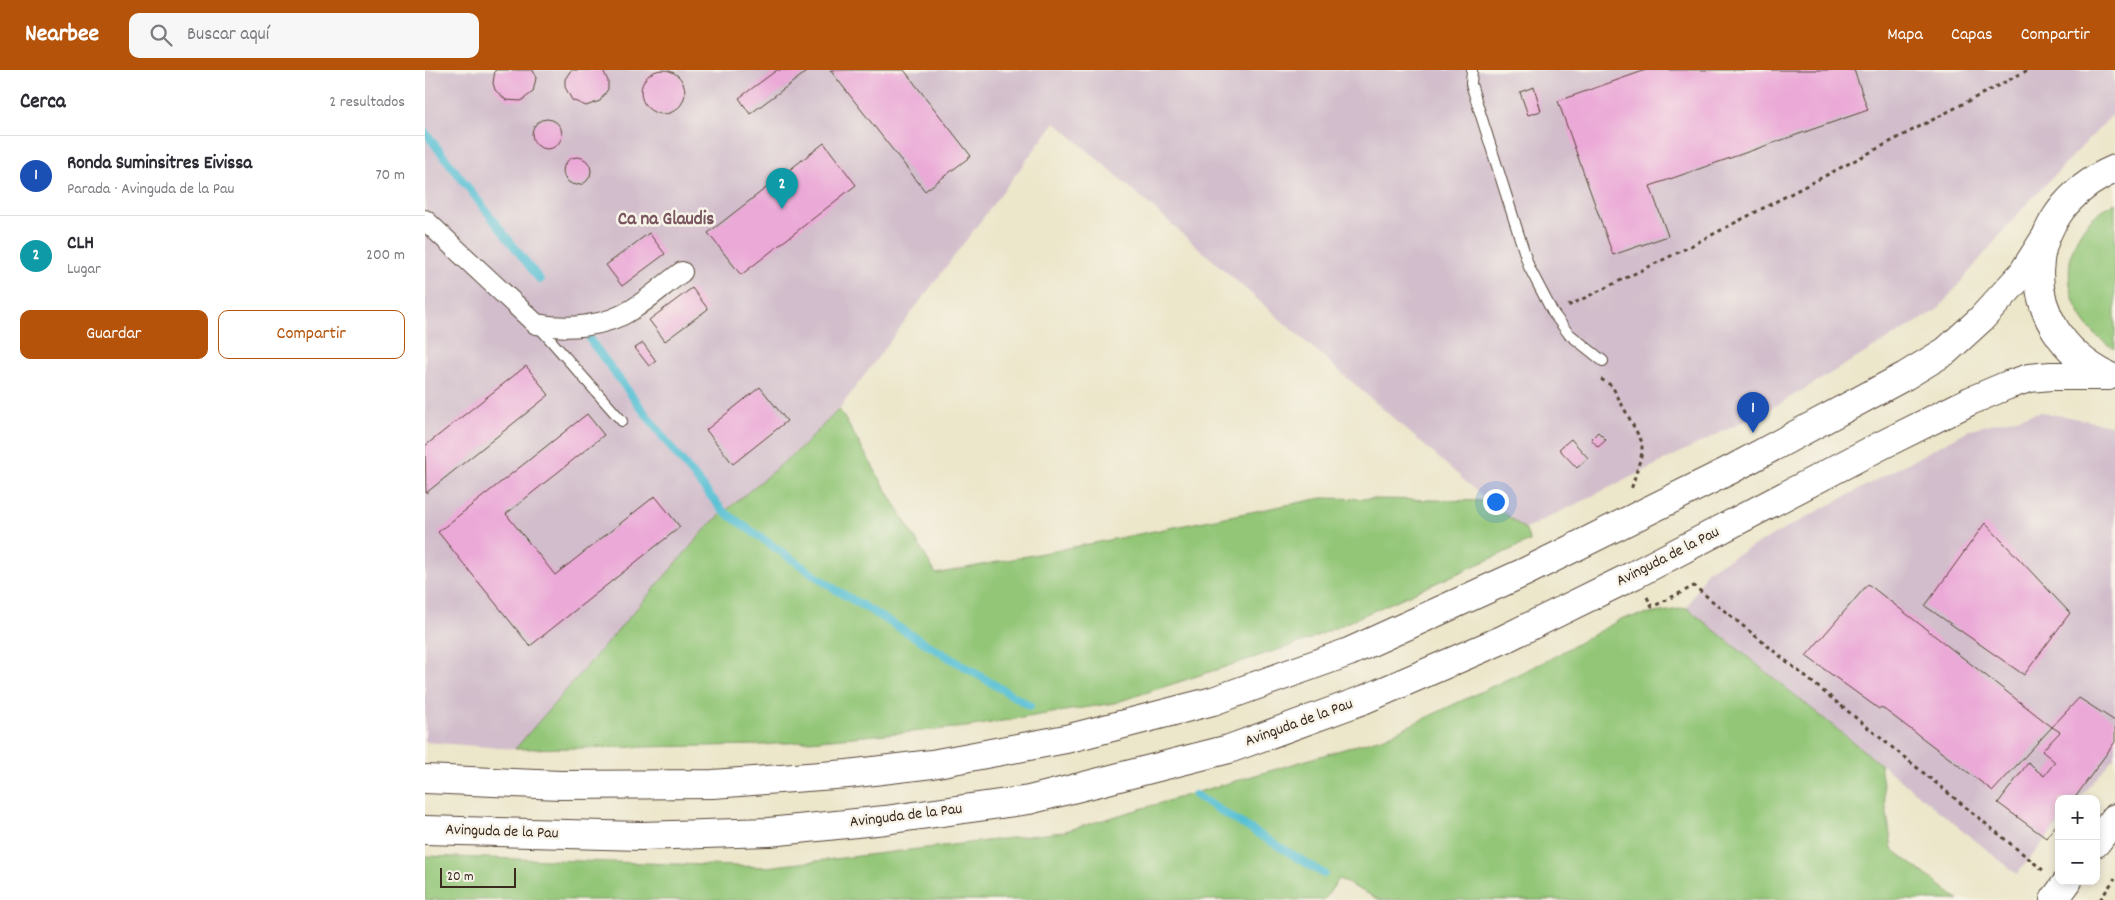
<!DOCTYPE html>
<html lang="es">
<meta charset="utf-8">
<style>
:root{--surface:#fff;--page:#f7f7f7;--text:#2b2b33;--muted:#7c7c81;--line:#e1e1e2;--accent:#b45309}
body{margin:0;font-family:Dekko,sans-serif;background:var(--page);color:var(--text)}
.controls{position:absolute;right:15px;bottom:15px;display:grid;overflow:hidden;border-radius:10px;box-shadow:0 2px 8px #0003}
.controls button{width:45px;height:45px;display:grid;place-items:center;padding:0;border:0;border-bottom:1px solid var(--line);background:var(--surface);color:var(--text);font:25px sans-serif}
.scale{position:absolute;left:15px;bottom:12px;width:76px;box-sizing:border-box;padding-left:5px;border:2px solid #3b2a1e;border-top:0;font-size:14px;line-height:18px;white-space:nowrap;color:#3b2a1e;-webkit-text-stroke:4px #f7f3e8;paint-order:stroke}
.you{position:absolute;left:1070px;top:431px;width:18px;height:18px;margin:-12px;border:4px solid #fff;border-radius:50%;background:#1a73e8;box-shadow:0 0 0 8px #1a73e833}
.badge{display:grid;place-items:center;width:32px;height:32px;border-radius:50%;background:var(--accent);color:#fff;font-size:16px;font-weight:700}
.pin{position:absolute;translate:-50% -41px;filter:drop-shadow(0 1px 2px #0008)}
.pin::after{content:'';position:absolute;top:26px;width:18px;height:15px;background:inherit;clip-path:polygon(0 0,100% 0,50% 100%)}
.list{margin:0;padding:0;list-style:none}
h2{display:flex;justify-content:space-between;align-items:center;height:65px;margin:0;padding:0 20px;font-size:21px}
h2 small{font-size:16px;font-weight:400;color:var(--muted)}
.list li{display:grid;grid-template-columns:32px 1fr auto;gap:15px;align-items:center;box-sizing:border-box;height:80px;padding:0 20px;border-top:1px solid var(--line)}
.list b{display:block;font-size:19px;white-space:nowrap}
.list p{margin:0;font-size:16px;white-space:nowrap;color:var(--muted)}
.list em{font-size:16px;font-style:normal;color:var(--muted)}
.actions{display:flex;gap:10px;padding:15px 20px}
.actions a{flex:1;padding:11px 0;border:1px solid var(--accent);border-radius:10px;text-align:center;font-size:18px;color:var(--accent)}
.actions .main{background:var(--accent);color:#fff}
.icon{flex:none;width:28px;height:28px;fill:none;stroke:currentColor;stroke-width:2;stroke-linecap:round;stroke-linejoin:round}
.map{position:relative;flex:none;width:1690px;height:830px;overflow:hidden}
header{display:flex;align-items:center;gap:30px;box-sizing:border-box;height:70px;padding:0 25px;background:var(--accent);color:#fff}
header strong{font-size:24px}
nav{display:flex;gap:28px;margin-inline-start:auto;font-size:18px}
.search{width:350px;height:45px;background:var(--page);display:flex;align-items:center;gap:12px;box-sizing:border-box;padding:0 18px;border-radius:10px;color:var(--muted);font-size:19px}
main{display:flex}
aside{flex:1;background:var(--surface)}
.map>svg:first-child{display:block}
</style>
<header>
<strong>Nearbee</strong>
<div class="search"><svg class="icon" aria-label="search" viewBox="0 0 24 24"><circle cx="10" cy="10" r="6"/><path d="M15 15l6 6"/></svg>Buscar aquí</div>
<nav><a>Mapa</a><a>Capas</a><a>Compartir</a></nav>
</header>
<main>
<aside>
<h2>Cerca<small>2 resultados</small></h2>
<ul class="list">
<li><span class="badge" style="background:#1a4fb4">1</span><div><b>Ronda Suminsitres Eivissa</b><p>Parada · Avinguda de la Pau</p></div><em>70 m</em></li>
<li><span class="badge" style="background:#0f9aa8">2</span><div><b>CLH</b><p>Lugar</p></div><em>200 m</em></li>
</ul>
<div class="actions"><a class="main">Guardar</a><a>Compartir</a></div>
</aside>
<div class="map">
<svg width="1690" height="830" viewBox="0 0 1690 830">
<rect width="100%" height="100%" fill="#f7f3e8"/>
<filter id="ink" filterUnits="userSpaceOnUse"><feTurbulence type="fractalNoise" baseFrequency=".02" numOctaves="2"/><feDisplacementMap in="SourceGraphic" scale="10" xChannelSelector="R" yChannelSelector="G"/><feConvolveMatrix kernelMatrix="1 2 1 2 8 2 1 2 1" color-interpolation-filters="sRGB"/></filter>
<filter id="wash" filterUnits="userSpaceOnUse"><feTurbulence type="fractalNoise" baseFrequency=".0096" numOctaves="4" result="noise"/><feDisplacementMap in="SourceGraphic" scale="20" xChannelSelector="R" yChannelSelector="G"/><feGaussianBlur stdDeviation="1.12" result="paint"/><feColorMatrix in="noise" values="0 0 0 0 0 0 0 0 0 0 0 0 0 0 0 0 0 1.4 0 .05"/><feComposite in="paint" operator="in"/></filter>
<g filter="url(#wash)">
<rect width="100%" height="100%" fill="#ece6ca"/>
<g fill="#d1bdcb">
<path d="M0,0H1686L1690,12V42L1597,139L1512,240L1354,334L1100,459L1063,431L630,52L414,339L379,376L285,454L90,679L0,672Z"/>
<path d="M1616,342L1686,355L1690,358V686L1654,729H1634V753L1592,804L1262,538L1282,501L1546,359Z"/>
</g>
<g fill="#93c677" stroke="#67784a">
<path d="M1690,133V279C1631,247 1627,161 1690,133Z"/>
<path d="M414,339L511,504L897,428L1063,431L1100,459L1105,471L883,570L689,633L541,657L338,675L90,679L285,454L378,376Z"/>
<path d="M1262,538L1455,694L1467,779L1534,830H955L914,809L899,830H0V786L341,797L637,762L960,667L1123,590L1198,548Z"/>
</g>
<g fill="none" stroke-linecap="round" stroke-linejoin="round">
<g stroke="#57c0d4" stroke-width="8">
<path d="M0,62L115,210"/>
<path d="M165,270L250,383L298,441L408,518L605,636"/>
<path d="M770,725L899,804"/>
</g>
</g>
<g id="blocks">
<g fill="#eba9d7">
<path d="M70,0H108L111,8L108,22L96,31L81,30L70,20L68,13Z"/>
<path d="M146,0H178L183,11V19L175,31L161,36L147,30L140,17V9Z"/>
<path d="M352,0H384L325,44L314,28Z"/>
<path d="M405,0H479L546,86L500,121Z"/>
<path d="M1221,0H1429L1443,40L1225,116L1243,166L1188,185L1133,31Z"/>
<circle cx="238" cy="22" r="22"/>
<path d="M1109,17L1116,41L1103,45L1095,22Z"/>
<circle cx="122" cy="64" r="15"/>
<path d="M399,73L431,115L316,205L283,163Z"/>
<circle cx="152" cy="101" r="14"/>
<path d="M224,163L240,184L197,216L181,195Z"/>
<path d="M267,218L283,239L240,271L224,250Z"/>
<path d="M218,273L231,291L224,296L210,278Z"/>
<path d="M101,296L124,325L1,423L0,376Z"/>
<path d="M335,317L362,351L308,394L281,360Z"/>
<path d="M162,344L179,365L81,444L130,505L230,426L255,457L105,576L13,462Z"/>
<path d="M1173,362L1181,370L1173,377L1166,369Z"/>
<path d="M1146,369L1163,388L1152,398L1134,379Z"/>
<path d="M1560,453L1645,543L1599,605L1500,536Z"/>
<path d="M1443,514L1627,657L1568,721L1456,637L1454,639L1381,586Z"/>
<path d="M1654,628L1690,651V672L1649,729H1634V751L1621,768L1573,733L1603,693L1619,706L1630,692L1617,681L1635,662L1627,657Z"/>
</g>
</g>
</g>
<g filter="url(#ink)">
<use href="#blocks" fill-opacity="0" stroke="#564638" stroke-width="1"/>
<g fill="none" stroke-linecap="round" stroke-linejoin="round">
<defs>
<g id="lane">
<path d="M1047,0L1046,14L1104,197L1128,243L1143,263L1178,291"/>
<path d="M113,256L197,351"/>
</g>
<path id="street" d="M0,150L111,254C142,260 180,257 208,239C225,228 240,214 257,202"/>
<g id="secondary">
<path d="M1683,306C1588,258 1592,141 1690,99"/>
<path d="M0,709L135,715L288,714L423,704L507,694L641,669L788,631L924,582L1100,502L1307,399L1480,306L1521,281L1556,249L1597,204L1620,168"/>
<path d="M0,760L216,766L344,762L460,750L604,730L804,679L938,630L1079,569L1209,505L1453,377L1545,331L1583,315L1604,308L1626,306H1683"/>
<path d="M1671,773L1690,748"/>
<path d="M1629,830L1643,811"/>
</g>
</defs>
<use href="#lane" stroke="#564638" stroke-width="12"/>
<use href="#street" stroke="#564638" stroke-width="22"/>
<use href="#secondary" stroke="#564638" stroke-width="30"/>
<g stroke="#564638" stroke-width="3" stroke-dasharray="4 4" stroke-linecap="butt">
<path d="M1143,236L1254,182L1603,0"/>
<path d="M1176,309L1187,316L1217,372V383L1206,420"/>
<path d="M1222,527L1227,537L1269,516L1619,801"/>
<path d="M1675,830L1690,808"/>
</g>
<use href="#lane" stroke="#fff" stroke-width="10"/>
<use href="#street" stroke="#fff" stroke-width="20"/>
<use href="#secondary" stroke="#fff" stroke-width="28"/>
</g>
</g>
<g text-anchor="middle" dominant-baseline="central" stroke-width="5" stroke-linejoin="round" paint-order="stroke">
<g font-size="16" fill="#3b2a1e" stroke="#f7f3e8">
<text transform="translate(1243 487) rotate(-27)">Avinguda de la Pau</text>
<text transform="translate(874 653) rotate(-20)">Avinguda de la Pau</text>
<text transform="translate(481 746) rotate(-7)">Avinguda de la Pau</text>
<text transform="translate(77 762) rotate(2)">Avinguda de la Pau</text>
</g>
<g font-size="19" font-weight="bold" fill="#79565f" stroke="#f7f3e8">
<text x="241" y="150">Ca na Glaudis</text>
</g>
</g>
</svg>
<div class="controls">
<button>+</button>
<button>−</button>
</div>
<div class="scale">20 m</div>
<div class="you"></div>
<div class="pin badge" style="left:1328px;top:363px;background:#1a4fb4">1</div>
<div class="pin badge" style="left:357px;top:139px;background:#0f9aa8">2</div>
</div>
</main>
